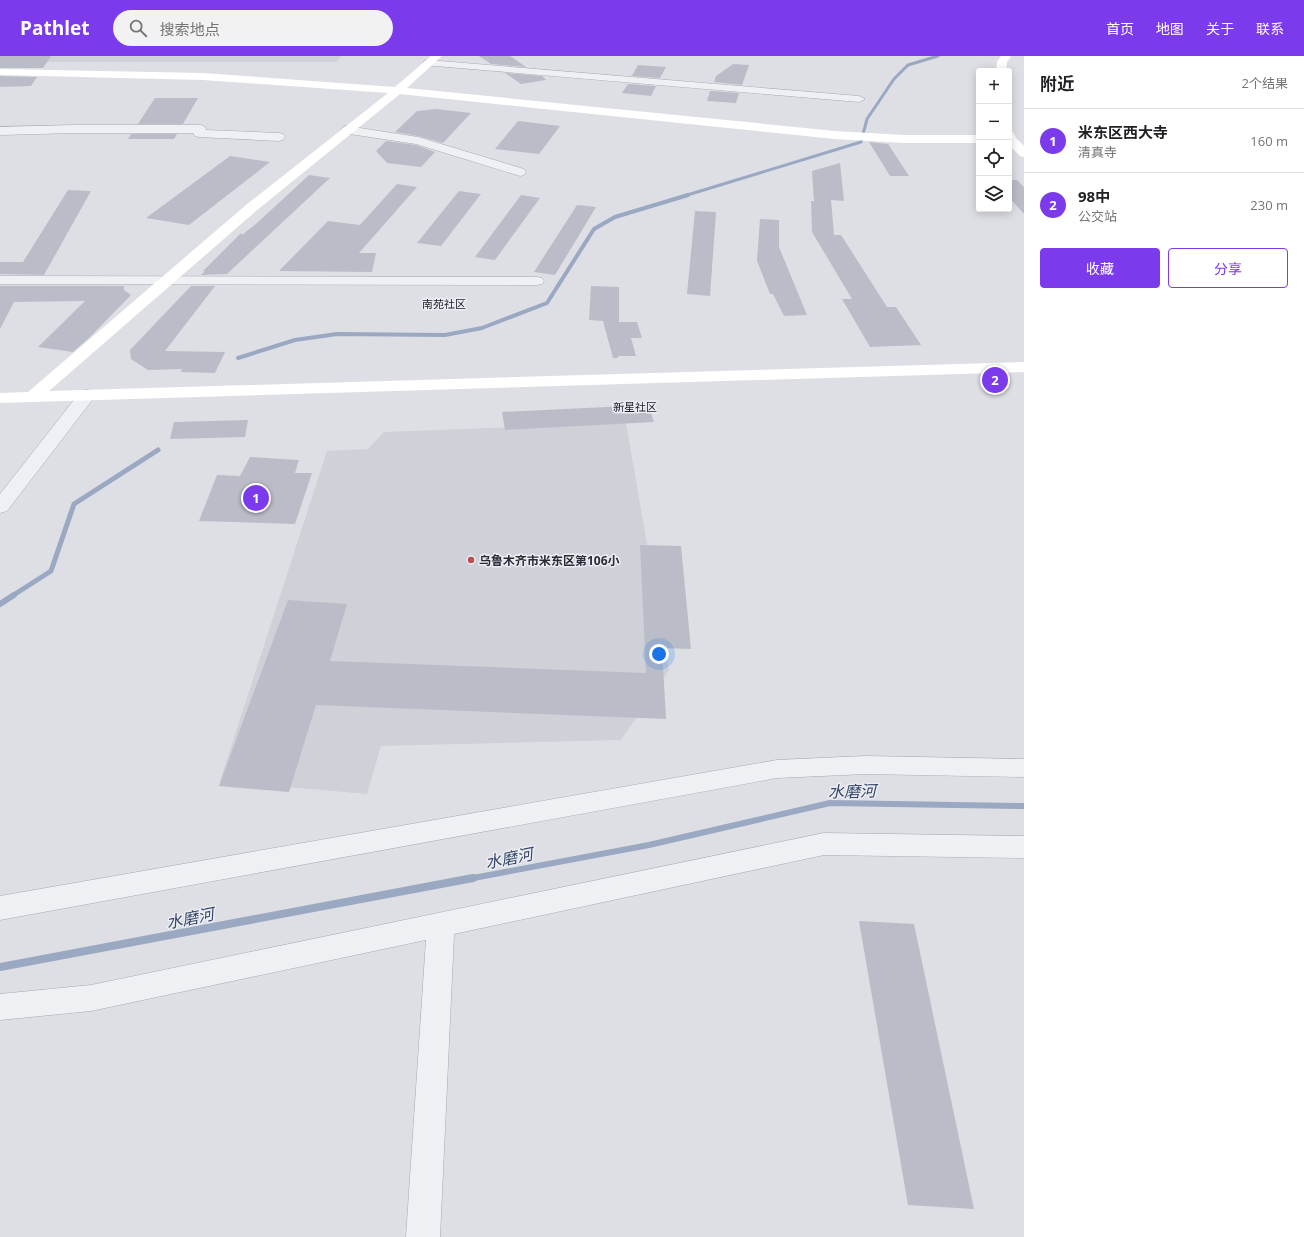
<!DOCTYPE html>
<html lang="zh">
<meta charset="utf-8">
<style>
:root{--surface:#fff;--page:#f2f2f2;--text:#202124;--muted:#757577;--line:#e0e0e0;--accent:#7c3aed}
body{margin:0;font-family:"Open Sans","Noto Sans SC",sans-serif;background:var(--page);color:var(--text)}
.controls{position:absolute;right:12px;top:12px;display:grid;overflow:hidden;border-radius:4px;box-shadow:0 2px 10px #0003}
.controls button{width:36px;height:36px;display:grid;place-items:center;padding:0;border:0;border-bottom:1px solid var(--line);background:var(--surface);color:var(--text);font:20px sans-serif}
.you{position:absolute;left:659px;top:598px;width:14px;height:14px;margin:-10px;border:3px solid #fff;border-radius:50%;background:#1a73e8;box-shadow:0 0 0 6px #1a73e833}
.badge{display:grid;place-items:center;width:26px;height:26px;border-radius:50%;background:var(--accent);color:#fff;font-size:13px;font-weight:700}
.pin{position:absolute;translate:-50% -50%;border:2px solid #fff;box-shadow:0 1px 4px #0006}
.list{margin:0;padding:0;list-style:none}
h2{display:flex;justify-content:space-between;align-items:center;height:52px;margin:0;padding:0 16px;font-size:17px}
h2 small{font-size:13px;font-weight:400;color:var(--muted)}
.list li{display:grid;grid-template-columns:26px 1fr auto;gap:12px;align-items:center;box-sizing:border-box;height:64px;padding:0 16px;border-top:1px solid var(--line)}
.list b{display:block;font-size:15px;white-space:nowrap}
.list p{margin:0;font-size:13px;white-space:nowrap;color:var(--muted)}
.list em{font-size:13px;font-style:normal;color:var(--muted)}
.actions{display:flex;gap:8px;padding:12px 16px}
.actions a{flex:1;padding:9px 0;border:1px solid var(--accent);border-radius:4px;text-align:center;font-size:14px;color:var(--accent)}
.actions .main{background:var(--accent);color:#fff}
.icon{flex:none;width:22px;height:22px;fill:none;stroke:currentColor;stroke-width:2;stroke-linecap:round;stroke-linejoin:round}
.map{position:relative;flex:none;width:1024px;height:1181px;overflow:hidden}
header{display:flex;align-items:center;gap:24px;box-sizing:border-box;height:56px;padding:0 20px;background:var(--accent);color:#fff}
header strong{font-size:19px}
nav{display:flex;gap:22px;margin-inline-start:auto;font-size:14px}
.search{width:280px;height:36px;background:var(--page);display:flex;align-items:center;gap:10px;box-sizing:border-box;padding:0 14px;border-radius:22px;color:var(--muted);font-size:15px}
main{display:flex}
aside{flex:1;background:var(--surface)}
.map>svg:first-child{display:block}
</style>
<header>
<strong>Pathlet</strong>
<div class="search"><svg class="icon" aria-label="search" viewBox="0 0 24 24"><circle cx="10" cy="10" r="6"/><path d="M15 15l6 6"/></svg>搜索地点</div>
<nav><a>首页</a><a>地图</a><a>关于</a><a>联系</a></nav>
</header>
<main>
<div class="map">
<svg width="1024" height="1181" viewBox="0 0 1024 1181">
<rect width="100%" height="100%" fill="#dddfe5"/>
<g fill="#cfd1d9">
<path d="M0,0H341L336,6H0Z"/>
<path d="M626,367L669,614L621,684L381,690L367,738L220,725L327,395L368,393L384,376Z"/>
</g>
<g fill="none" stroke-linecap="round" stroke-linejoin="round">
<path stroke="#9ba8c1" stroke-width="3" d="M684,140L861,86L867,63L894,23L908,9L938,0"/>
<path stroke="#9ba8c1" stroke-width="4" d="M238,302L295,284L337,278L445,279L482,272L547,247L594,173L615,161L688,139"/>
<path stroke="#9ba8c1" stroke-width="5" d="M12,540L51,515L74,448L158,394"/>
<g stroke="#9ba8c1" stroke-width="6">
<path d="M0,548L14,539"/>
<path d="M468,823L649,789L830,747L1024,750"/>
</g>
<path stroke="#9ba8c1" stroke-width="8" d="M0,911L473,822"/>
</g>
<g fill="#babdc7">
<path d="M0,0H51L43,12H0Z"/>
<path d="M479,0H510L526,11L491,8Z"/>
<path d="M733,8L749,9L742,29L714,26L716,20Z"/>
<path d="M638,9L666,11L660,22L632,20Z"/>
<path d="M505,17L542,20L546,24L521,28Z"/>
<path d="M0,20L37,21L31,30L0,31Z"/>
<path d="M628,28L656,30L651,40L622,37Z"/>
<path d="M710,35L739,37L736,47L707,45Z"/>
<path d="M155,42H198L183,68H138Z"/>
<path d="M436,53L471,57L443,87L418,80L395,76L417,55Z"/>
<path d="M518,65L560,70L539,98L495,93Z"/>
<path d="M131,78H177L174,83H128Z"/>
<path d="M386,85L416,89L435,96L421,111L387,107L376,95Z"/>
<path d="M869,86L888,88L909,120H890Z"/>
<path d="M230,100L270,106L189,169L146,162Z"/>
<path d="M840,107L844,145L831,144L834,179H841L887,251H896L921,289L870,291L842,243H852L812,176L811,145H814L812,115Z"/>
<path d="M309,119L330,122L227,218L201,219L205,215H203L241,177L242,179L257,167Z"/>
<path d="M1009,124H1017L1024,131V158L1009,141Z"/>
<path d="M397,128L417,131L359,197H376L372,216L279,215L328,165L360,169Z"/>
<path d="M68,134L91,135L44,219L0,218V206H23Z"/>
<path d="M459,135L481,138L441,190L417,187Z"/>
<path d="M521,139L540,142L495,204L475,201Z"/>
<path d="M577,149L596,151L555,219L534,216Z"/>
<path d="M695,155L716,156L710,240L687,238Z"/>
<path d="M760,163L779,164V191L807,259L784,260L773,238H770L757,205Z"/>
<path d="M0,230H124V234L131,239L90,281L73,296L38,291L85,245L14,246L0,273Z"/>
<path d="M191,230H215L165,295L225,296L215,317L181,316L182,313L148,314L131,303L130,294Z"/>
<path d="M591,230L619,231V266H637L642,282H631L636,300H618V302H613L603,265L589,264Z"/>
<path d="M648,349L654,366L505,374L502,356Z"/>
<path d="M248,364L245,381L170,383L174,366Z"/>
<path d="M250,401L299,404L295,417H312L295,468L199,465L217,419L240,420Z"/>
<path d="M640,489L681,490L691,593L662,592L666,663L316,649L289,736L219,730L288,544L347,548L330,605L646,617Z"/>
<path d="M859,865L914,868L974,1153L908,1149Z"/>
</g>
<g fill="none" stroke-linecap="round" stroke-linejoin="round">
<defs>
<g id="street">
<path d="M428,4L859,40L865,43L859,46L424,9L423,7L424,5Z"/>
<path d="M74,69H201L205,71L206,74L279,77L283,78L285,81L283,84L279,85L199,81L195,80L193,77H74L0,79V71Z"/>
<path d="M347,70L418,81L524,113L526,116L524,119L520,120L416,88L343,77L341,74L343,71Z"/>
<path d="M0,220L537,221L542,222L544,225L542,228L537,229L0,228Z"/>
<path d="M87,334L93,335L96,339L93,343L7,455L0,457V438L81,335Z"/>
<path d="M866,700L1024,703V721L866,718L777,722L0,864V840L777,704Z"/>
<path d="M824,777L1024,780V802L824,799L454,878L440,1181H406L426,884L91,955L0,964V938L91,929Z"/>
</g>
</defs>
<use href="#street" stroke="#a7a9b1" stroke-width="1"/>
<use href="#street" fill="#eff0f4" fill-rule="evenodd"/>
<g fill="#fff" fill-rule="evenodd">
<path d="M431,0H442L407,32L835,75L904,79H979V87H904L835,83L400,38L256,155L49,335L1024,306V316L0,347V337L28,336L246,149L388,37L203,24L0,19V13L203,17L395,31Z"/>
<path d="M1001,0H1011L1007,6L1006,15H996L997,6Z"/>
<path d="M1009,75L1013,76L1016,82L1024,90V101L1020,100L1009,89Z"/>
</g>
</g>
<circle fill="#bd4e4f" stroke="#ebedf3" stroke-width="1.5" cx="471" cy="504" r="4"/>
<g text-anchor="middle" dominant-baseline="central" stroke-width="3" stroke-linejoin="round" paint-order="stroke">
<g font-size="11" fill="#1a1d2a" stroke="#ebedf3">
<text x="444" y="247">南苑社区</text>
<text x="635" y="350">新星社区</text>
</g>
<g font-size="12" font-weight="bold" fill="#282c39" stroke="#ebedf3" text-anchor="start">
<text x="479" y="504">乌鲁木齐市米东区第106小</text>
</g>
<g font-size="16" font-style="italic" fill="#374668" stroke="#ebedf3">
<text transform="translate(852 735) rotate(-1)">水磨河</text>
<text transform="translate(509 802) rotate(-11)">水磨河</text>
<text transform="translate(190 862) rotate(-11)">水磨河</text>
</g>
</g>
</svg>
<div class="controls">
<button>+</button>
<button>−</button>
<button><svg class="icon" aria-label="locate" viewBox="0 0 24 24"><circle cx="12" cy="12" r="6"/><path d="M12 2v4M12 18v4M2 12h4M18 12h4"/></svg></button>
<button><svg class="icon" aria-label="layers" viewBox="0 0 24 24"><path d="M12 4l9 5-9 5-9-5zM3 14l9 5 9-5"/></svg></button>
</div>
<div class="you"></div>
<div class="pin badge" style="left:256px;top:442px">1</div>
<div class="pin badge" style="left:995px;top:324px">2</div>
</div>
<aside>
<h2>附近<small>2个结果</small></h2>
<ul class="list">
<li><span class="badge">1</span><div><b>米东区西大寺</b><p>清真寺</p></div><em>160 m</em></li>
<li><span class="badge">2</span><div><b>98中</b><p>公交站</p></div><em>230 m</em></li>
</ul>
<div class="actions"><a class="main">收藏</a><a>分享</a></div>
</aside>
</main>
